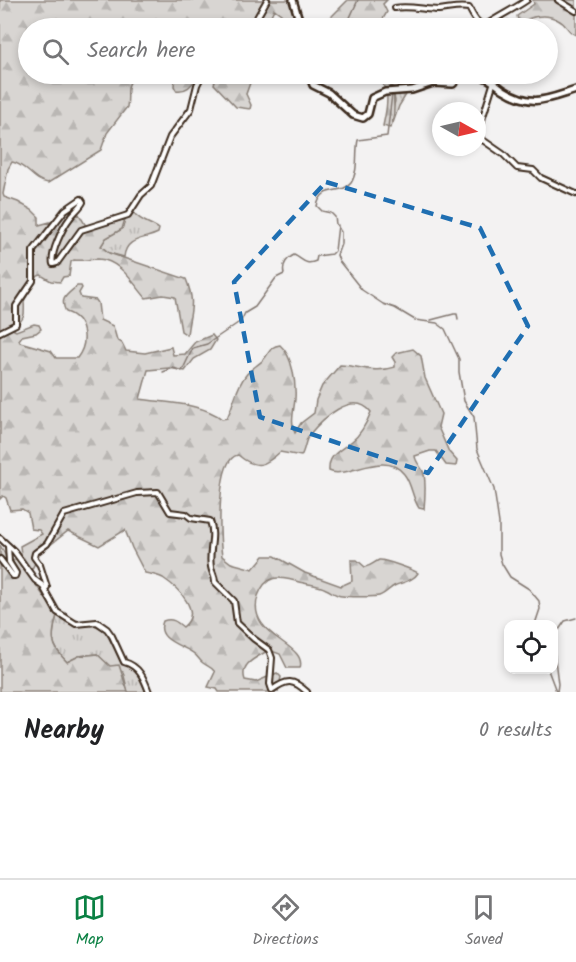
<!DOCTYPE html>
<style>
:root{--surface:#fff;--page:#f2f2f2;--text:#202124;--muted:#757577;--line:#e0e0e0;--accent:#0b8043}
body{margin:0;font-family:Kalam,sans-serif;background:var(--page);color:var(--text)}
.controls{position:absolute;right:18px;bottom:18px;display:grid;overflow:hidden;border-radius:12px;box-shadow:0 3px 9px #0003}
.controls button{width:54px;height:54px;display:grid;place-items:center;padding:0;border:0;border-bottom:2px solid var(--line);background:var(--surface);color:var(--text);font:30px sans-serif}
.compass{position:absolute;left:432px;top:102px;width:54px;height:54px;border-radius:50%;background:var(--surface);box-shadow:0 3px 9px #0003;rotate:98deg}
.list{margin:0;padding:0;list-style:none}
h2{display:flex;justify-content:space-between;align-items:center;height:78px;margin:0;padding:0 24px;font-size:26px}
h2 small{font-size:20px;font-weight:400;color:var(--muted)}
.icon{flex:none;width:33px;height:33px;fill:none;stroke:currentColor;stroke-width:2;stroke-linecap:round;stroke-linejoin:round}
.map{position:relative;flex:none;width:576px;height:692px;overflow:hidden}
.search{position:absolute;background:var(--surface);box-shadow:0 3px 9px #0003;left:18px;right:18px;top:18px;height:66px;display:flex;align-items:center;gap:15px;box-sizing:border-box;padding:0 21px;border-radius:33px;color:var(--muted);font-size:22px}
.sheet{height:186px;background:var(--surface)}
nav{display:flex;justify-content:space-around;align-items:center;box-sizing:border-box;height:84px;border-top:2px solid var(--line);background:var(--surface);font-size:16px;color:var(--muted)}
nav a{display:grid;justify-items:center;gap:3px}
nav .on{color:var(--accent)}
.map>svg:first-child{display:block}
</style>
<div class="map">
<svg width="576" height="692" viewBox="0 0 576 692">
<defs>
<pattern id="grass-tufts" width="24" height="20" patternUnits="userSpaceOnUse" patternTransform="scale(1.5)"><rect width="24" height="20" fill="#d8d5d2"/><path d="M3 7l-1-3M5 7V3M7 7l1-3M15 17l-1-3M17 17v-4M19 17l1-3" fill="none" stroke="#bab7b4"/></pattern>
<pattern id="forest-firs" width="22" height="20" patternUnits="userSpaceOnUse" patternTransform="scale(1.5)"><rect width="22" height="20" fill="#d8d5d2"/><path d="M5 1l3.5 6h-7zM16 11l3.5 6h-7z" fill="#bab7b4"/></pattern>
</defs>
<rect width="100%" height="100%" fill="#f3f2f2"/>
<filter id="ink" filterUnits="userSpaceOnUse"><feTurbulence type="fractalNoise" baseFrequency=".0167" numOctaves="2"/><feDisplacementMap in="SourceGraphic" scale="12" xChannelSelector="R" yChannelSelector="G"/><feConvolveMatrix kernelMatrix="1 2 1 2 8 2 1 2 1" color-interpolation-filters="sRGB"/></filter>
<g filter="url(#ink)">
<g fill="url(#grass-tufts)" stroke="#8a8078" stroke-width="1.5">
<path d="M385,74H394L397,82L409,90L399,106L393,123V109L395,101L392,84L389,82Z"/>
<path d="M134,213C141,222 151,223 159,229L158,233C144,240 126,237 124,257L109,253L101,246L106,238L122,229L125,219Z"/>
<path d="M57,615L68,623L78,626L95,625L105,631L122,662L136,671L146,692H128L123,672L110,667L97,654L79,656L67,662C50,645 51,637 57,615Z"/>
</g>
<g fill="url(#forest-firs)" stroke="#8a8078" stroke-width="1.5">
<path d="M0,0H296L302,15L294,21V28H282L284,27L281,14L274,9L265,28H28V74H141C122,83 130,91 127,107L107,133L101,150L48,183C33,181 26,164 12,162L8,169L3,194L4,197L18,202L32,210L39,217V225L50,222V225L53,226L67,212L81,202L68,222L79,214L86,226L80,229L69,246L72,247L83,232L125,219L122,229L106,238L101,246L109,253L186,279C196,304 190,310 187,335L181,331L175,297L163,295L146,298C133,283 120,260 98,259C90,259 83,261 74,260L71,262L69,276L63,277L60,282L51,281L41,275L38,276L24,301C25,316 25,318 14,328V330L16,331L34,324L39,325L41,329L36,333L22,336L19,340L20,342L51,351L56,358H77C89,343 86,318 66,312C59,298 67,295 77,286H81L82,288L79,293L81,298L96,300L98,303L100,320L113,326L117,340L122,343L126,351L145,353L171,347L173,355L185,354L195,342L212,335L216,340L210,350L194,359L185,371L169,368L148,370L140,399C165,403 202,403 222,419L227,418C234,404 236,387 246,375C251,368 259,365 264,359C270,352 270,346 280,345C293,356 296,384 295,399C294,410 290,423 295,433L301,423L314,413L316,400L322,386L340,365C361,366 373,374 395,367V362L392,357L396,353L413,349L421,356L425,378L441,414L438,427L449,452L457,461L456,466L446,465L436,451H430L415,456C416,464 422,466 424,474C426,485 425,498 424,509L419,508C412,498 412,484 404,474C385,449 346,480 329,471C328,454 340,451 352,441C360,435 367,422 371,412C353,389 321,420 309,435C305,440 305,450 301,456L280,452C265,466 256,470 238,455C216,458 219,537 222,556L231,563L253,569L264,556H275L305,573L341,586L352,581L351,560H357L365,567C371,566 374,562 379,560C383,559 414,570 418,573C413,581 403,582 394,586C389,589 385,594 379,596C377,597 346,597 342,596C336,596 331,591 326,589C318,585 311,585 304,583C284,579 268,569 258,596C245,637 308,643 300,668H287L280,654L269,650C258,657 239,663 245,680L256,682L277,673L281,677L278,692H219L217,689L208,687L215,672C211,666 208,667 203,663C199,660 197,655 193,653C182,645 155,640 163,621C172,618 176,621 183,627C203,612 178,588 163,578C158,575 151,574 145,573L132,548L125,530L99,546L68,531L40,553L29,575L57,615C51,637 50,645 67,662L79,656L97,654L110,666L119,665L128,692H0V545L8,560L13,561L21,554L20,546L42,534L39,530L31,529L28,513L22,509L10,510L6,498L3,496L0,499Z"/>
<path d="M348,0H387L383,4L387,12L380,24L384,27L389,25L391,28H330L331,17Z"/>
<path d="M533,0H576V35C567,32 567,24 558,20C548,14 524,14 521,28H492L495,26L492,23L502,17L504,22L508,20L511,26L515,27L519,24L517,16L534,4Z"/>
<path d="M175,74H200C193,82 189,92 176,90L174,86Z"/>
<path d="M217,74H249L250,83L246,94L251,105L250,109L236,107L214,84Z"/>
<path d="M380,74H385L389,81L392,84C394,95 396,119 390,128L383,126C385,116 389,101 386,92C384,84 379,82 380,74Z"/>
<path d="M394,74H417L420,84L409,90L397,82Z"/>
</g>
<g fill="none" stroke-linecap="round" stroke-linejoin="round">
<g stroke="#827770" stroke-width="1.5">
<path d="M349,28L348,22L358,0"/>
<path d="M387,74L392,90"/>
<path d="M392,94L387,136L358,140C355,153 359,171 351,183C341,196 322,183 317,206L322,211L331,213L335,217L336,224L341,232V244L337,255L339,261L362,290L383,304L395,308L415,320L437,323L445,329L459,359V372L464,401L474,417L477,449L494,489L499,523V554L502,564L510,577L529,589L539,601L540,609L535,624"/>
<path d="M431,320L454,314H457L458,319"/>
<path d="M163,372L173,368L182,371L193,348L207,344L241,321L245,313L255,307L276,278L284,274C282,265 286,259 294,255C303,259 305,266 316,261L317,256L332,254L335,251L338,225"/>
<path d="M554,637L565,621L576,618"/>
<path d="M554,651L558,684L557,692"/>
<path d="M548,670L556,691"/>
</g>
<defs>
<g id="minor">
<path d="M558,0L576,11"/>
<path d="M395,8C408,5 425,10 439,10C449,9 459,6 469,8C473,16 477,24 486,27"/>
<path d="M251,28L267,0"/>
<path d="M485,28L486,25C499,16 514,9 527,0"/>
<path d="M477,129L481,123L494,81L487,74"/>
<path d="M477,136L503,154L517,168L533,170L541,178L576,194"/>
<path d="M0,332L16,324V306L33,281V251L65,210L81,199L83,202C80,208 74,212 70,218C63,227 50,253 53,264L57,263L81,230L128,215L141,195L151,186L170,137L191,109L197,85L201,77L205,74"/>
<path d="M0,538L14,551L35,580L42,585L57,612L76,624L97,622L107,629L112,636L124,662C139,666 144,678 149,692"/>
<path d="M0,559L13,576H15L16,573L9,562L8,546"/>
<path d="M45,589L47,587L40,565L34,557L35,553L47,544L64,514L137,493L158,492L170,512L186,514L191,518L210,521C216,537 208,551 211,567C212,573 215,576 215,582L234,601L237,623L254,639L269,650L272,658L270,684L272,690C287,679 293,679 307,692"/>
</g>
<g id="major">
<path d="M293,0L299,20L305,28"/>
<path d="M309,74L313,85L329,93L353,115L363,118L368,114L372,98L385,92L412,90L433,83L453,84L462,74"/>
<path d="M471,74C486,75 493,82 504,90C533,108 547,99 576,90"/>
</g>
</defs>
<use href="#minor" stroke="#3b2a1e" stroke-width="8"/>
<use href="#major" stroke="#3b2a1e" stroke-width="10"/>
<use href="#minor" stroke="#fff" stroke-width="4"/>
<use href="#major" stroke="#fff" stroke-width="5"/>
</g>
</g>
<path fill="none" stroke="#1f6fb2" stroke-width="4.5" stroke-dasharray="12 8" stroke-linejoin="round" d="M326,182L480,228L528,326L428,473L260,417L234,282Z"/>
</svg>
<div class="controls">
<button><svg class="icon" aria-label="locate" viewBox="0 0 24 24"><circle cx="12" cy="12" r="6"/><path d="M12 2v4M12 18v4M2 12h4M18 12h4"/></svg></button>
</div>
<svg class="compass" viewBox="-18 -18 36 36"><path d="M0-13l5 13h-10z" fill="#e53935"/><path d="M0 13l5-13h-10z" fill="#757577"/></svg>
<div class="search"><svg class="icon" aria-label="search" viewBox="0 0 24 24"><circle cx="10" cy="10" r="6"/><path d="M15 15l6 6"/></svg>Search here</div>
</div>
<section class="sheet">
<h2>Nearby<small>0 results</small></h2>
<ul class="list">
</ul>
</section>
<nav>
<a class="on"><svg class="icon" aria-label="map" viewBox="0 0 24 24"><path d="M3 6l6-2 6 2 6-2v14l-6 2-6-2-6 2zM9 4v14M15 6v14"/></svg>Map</a>
<a><svg class="icon" aria-label="directions" viewBox="0 0 24 24"><path d="M12 3l9 9-9 9-9-9zM9 14v-3h6M13 9l2 2-2 2"/></svg>Directions</a>
<a><svg class="icon" aria-label="saved" viewBox="0 0 24 24"><path d="M7 4h10v16l-5-4-5 4z"/></svg>Saved</a>
</nav>
